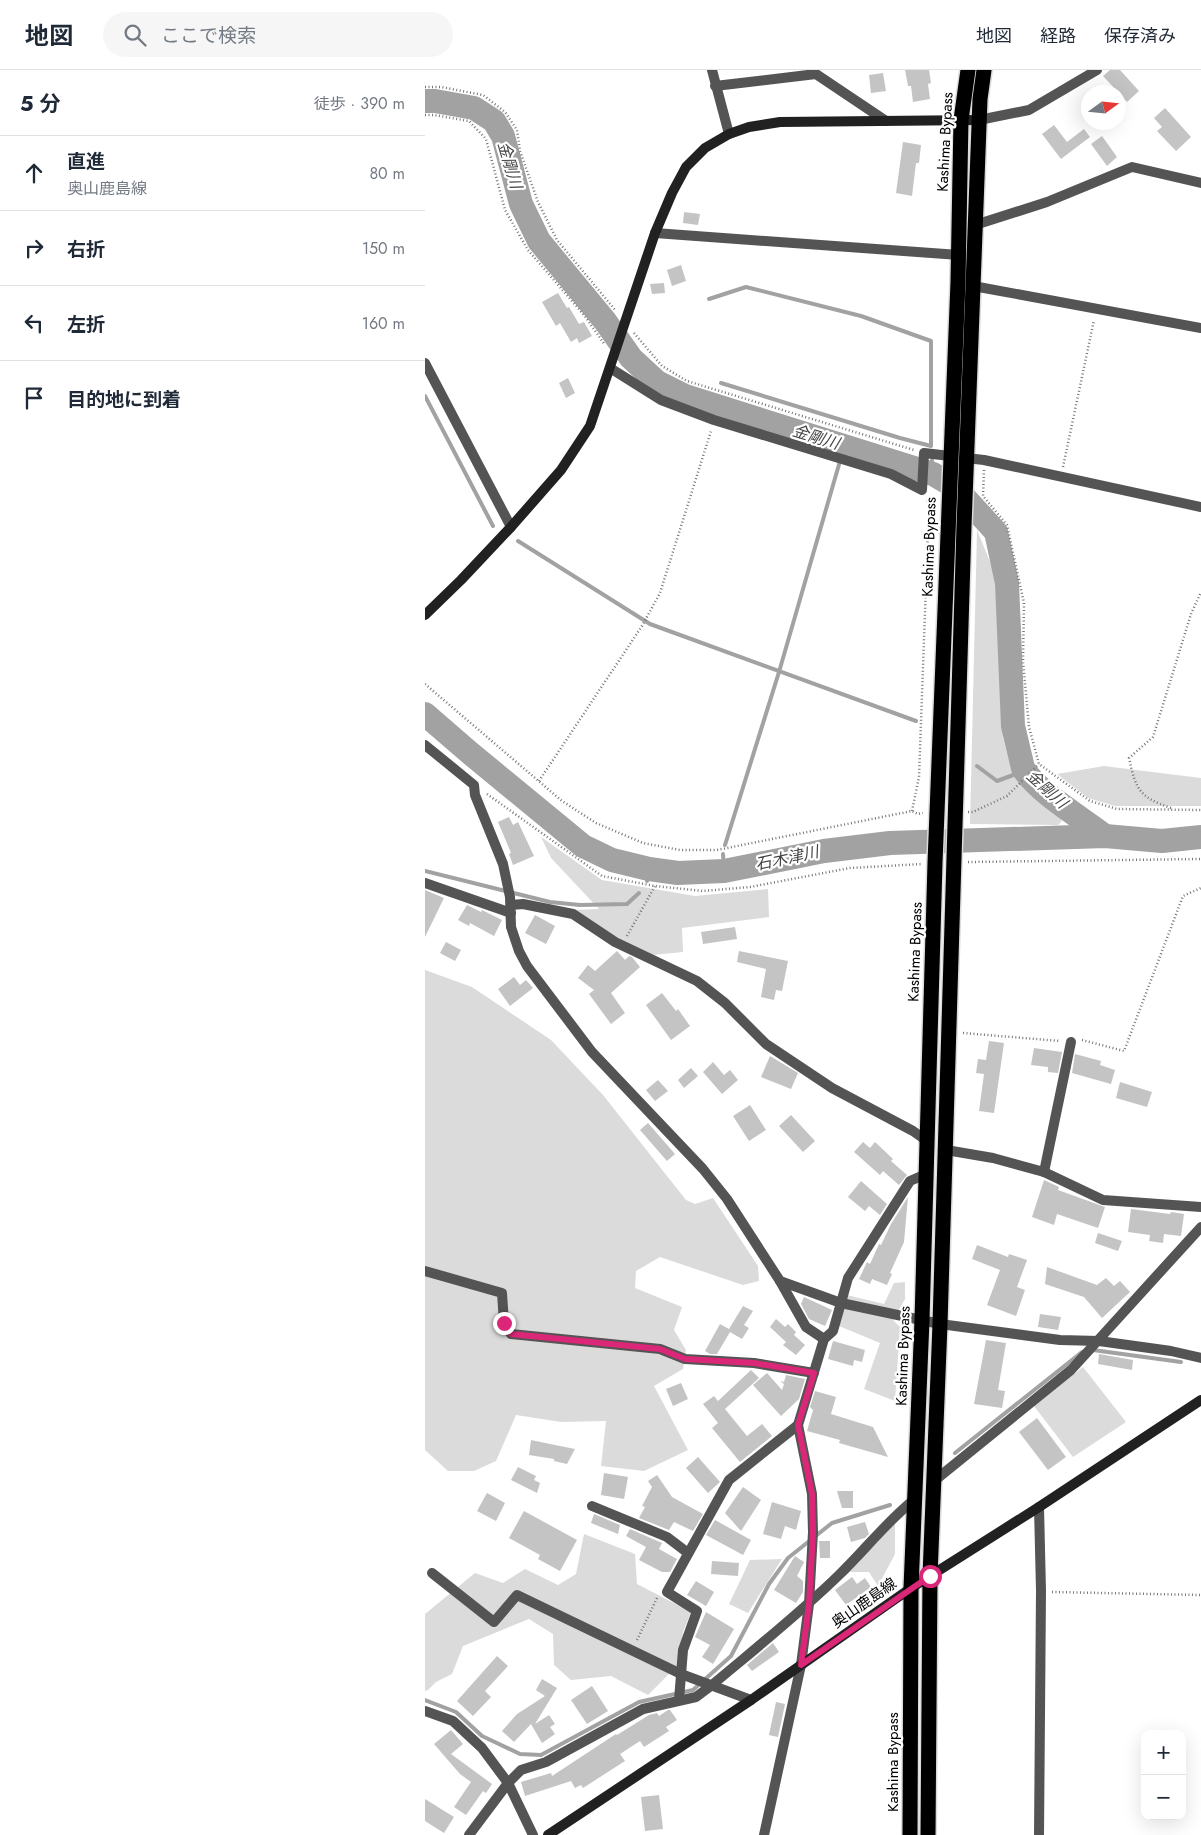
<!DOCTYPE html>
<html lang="ja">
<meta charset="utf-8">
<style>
:root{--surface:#fff;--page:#f6f6f7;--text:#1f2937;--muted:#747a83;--line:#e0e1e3}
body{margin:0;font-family:Jost,"Noto Sans JP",sans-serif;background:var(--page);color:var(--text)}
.controls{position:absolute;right:15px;bottom:15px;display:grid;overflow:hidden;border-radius:10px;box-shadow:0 5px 20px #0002}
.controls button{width:45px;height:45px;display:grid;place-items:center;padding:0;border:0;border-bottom:1px solid var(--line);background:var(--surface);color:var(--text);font:25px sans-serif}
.compass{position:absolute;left:656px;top:15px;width:45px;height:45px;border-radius:50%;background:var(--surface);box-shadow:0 5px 20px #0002;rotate:75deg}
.stop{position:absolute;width:15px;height:15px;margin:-11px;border:4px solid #db2777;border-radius:50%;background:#fff}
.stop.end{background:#db2777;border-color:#fff;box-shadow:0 1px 5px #0008}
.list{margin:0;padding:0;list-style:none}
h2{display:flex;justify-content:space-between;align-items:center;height:65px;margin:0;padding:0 20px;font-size:21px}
h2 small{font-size:16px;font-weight:400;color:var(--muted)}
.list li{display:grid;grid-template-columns:32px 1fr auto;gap:15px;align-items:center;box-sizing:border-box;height:75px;padding:0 20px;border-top:1px solid var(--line)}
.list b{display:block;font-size:19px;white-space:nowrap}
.list p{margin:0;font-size:16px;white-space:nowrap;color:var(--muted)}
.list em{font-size:16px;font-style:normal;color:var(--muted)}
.icon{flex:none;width:28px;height:28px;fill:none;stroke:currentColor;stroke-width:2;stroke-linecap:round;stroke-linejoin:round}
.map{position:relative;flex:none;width:776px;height:1765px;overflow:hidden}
header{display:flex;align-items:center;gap:30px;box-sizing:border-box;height:70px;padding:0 25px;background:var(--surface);border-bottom:1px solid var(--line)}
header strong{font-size:24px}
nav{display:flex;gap:28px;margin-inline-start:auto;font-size:18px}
.search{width:350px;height:45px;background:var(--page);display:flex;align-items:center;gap:12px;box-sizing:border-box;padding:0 18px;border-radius:28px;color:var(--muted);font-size:19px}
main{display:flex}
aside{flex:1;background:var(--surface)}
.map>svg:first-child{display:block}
</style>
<header>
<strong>地図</strong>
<div class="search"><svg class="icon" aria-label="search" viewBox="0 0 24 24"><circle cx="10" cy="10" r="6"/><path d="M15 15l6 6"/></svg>ここで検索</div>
<nav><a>地図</a><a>経路</a><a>保存済み</a></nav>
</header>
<main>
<aside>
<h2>5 分<small>徒歩 · 390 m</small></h2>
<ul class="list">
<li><svg class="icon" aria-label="ahead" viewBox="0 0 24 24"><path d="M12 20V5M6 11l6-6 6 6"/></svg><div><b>直進</b><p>奥山鹿島線</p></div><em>80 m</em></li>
<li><svg class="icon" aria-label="right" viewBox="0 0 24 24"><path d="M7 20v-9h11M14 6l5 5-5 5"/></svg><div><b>右折</b></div><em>150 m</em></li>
<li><svg class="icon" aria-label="left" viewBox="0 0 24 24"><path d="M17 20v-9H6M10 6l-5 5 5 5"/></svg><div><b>左折</b></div><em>160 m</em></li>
<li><svg class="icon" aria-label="arrive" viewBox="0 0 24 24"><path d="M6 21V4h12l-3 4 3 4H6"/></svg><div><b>目的地に到着</b></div></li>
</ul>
</aside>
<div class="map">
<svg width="776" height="1765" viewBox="0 0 776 1765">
<rect width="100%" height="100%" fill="#fff"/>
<g fill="#dbdbdb">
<path d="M552,460L570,504L578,667L588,705L633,744L637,751L633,755L545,754Z"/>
<path d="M679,696L776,708V736H690L663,728L632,704Z"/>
<path d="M116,767L177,810L270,826L343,819L344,847L257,858L258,882L227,885L186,869L145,840L174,839L126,788Z"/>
<path d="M0,900L47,917L126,970L178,1025L261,1130L270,1134L288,1128L333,1196L334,1211L318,1215L235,1187L211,1201L210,1218L257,1237L249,1260L261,1280L258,1299L229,1316L263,1380L219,1401L176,1396L181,1351L136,1352L91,1345L71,1391L49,1401H23L0,1380Z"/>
<path d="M480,1212V1229L468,1250L475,1257L470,1331L439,1319L455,1273L414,1256L422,1225L459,1234L469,1213Z"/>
<path d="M658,1297L701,1352L648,1387L609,1336Z"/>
<path d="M470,1451V1484L453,1516L444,1502H425Z"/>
<path d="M159,1464L210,1484L212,1514L266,1542L258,1562L254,1594L223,1625L186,1606L146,1610L129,1595L128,1564L104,1549L38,1576L27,1604L11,1612L3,1620L0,1621V1544L50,1503L78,1513L100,1499L133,1515L151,1504Z"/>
<path d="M357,1489L323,1543L304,1534L325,1490Z"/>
</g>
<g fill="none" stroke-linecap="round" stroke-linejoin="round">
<g stroke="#a2a2a2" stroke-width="4">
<path d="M284,229L321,217L436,246L506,271V376L475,368L296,313"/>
<path d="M0,326L68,456"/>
<path d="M417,384L422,377"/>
<path d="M507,390L508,404"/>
<path d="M93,471L225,554L491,651"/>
<path d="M552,696L572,711L591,704L598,698"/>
<path d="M300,775L354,602L415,391"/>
<path d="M298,784L299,801"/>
<path d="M0,801L125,832L155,835L202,834L214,823"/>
<path d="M222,811L224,799"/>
<path d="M668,1280L756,1292"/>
<path d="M530,1383L657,1282"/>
<path d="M0,1630L31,1642L57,1666L95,1684L116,1685L214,1632L268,1620L306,1586L344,1514L363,1488L407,1453L465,1435"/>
</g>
<g stroke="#a2a2a2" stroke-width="24">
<path d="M0,31H10L49,38L69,51L78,66L96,134L114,171L180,251L206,288L232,312L260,326L508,404L530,417L571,462L582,513L588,656L598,698C611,721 658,749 680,766"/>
<path d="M0,644L45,683L158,776L187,790L224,799L253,803L299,801L399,781L465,773L680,766L737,771L776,767"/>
</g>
</g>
<g fill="#c4c4c4">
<path d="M480,0H504L506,13L503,14L505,29L488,32L486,16H483Z"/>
<path d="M685,0H695L714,21L702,32L678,6Z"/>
<path d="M458,3L461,21L446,23L444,5Z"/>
<path d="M740,38L766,67L751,81L732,61L737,57L729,48Z"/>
<path d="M629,55L642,72L659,59L665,67L636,89L617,64Z"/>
<path d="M677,66L692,87L682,96L666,74Z"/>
<path d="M478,72L496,75L494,93H491L487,126L471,123Z"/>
<path d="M259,142L275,144L273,155L258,153Z"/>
<path d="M256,195L261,211L247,216L242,200Z"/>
<path d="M239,213L240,223L227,224L225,214Z"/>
<path d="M133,223L142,238L144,237L154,254L159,252L167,266L154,273L152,268L146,272L135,253L131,256L117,232Z"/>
<path d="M143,308L150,323L141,328L134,313Z"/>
<path d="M84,747L88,755L93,752L109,786L88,795L84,784L86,783L73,752Z"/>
<path d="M0,820L19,828L0,867Z"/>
<path d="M42,835L56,842L57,840L77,850L69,866L45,853L44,856L33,850Z"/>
<path d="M110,845L130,856L121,874L100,863Z"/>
<path d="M310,857L312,869L278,874L276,862Z"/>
<path d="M21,872L36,880L30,891L15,883Z"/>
<path d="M192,881L200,890L204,886L207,887L215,897L186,923L200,943L186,954L164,924L169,920L153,908L163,895L170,901Z"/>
<path d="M314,881L363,891L357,921L351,920L349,930L336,927L341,899L312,892Z"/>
<path d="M89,907L95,915L101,910L108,918L85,936L73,919Z"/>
<path d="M237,923L251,941L253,939L265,956L246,970L221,935Z"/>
<path d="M564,971L579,973L569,1043L554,1041L559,1004L551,1003L553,989L561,990Z"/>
<path d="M609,978L637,982L633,1003L623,1002V997L606,995Z"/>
<path d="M650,984L676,991L675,995L690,1000L686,1014L647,1003Z"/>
<path d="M345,986L373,1003L366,1019L336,1007Z"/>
<path d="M288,992L299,1005L305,1000L313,1010L297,1024L278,1002Z"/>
<path d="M266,998L273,1006L259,1018L253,1010Z"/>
<path d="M233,1010L243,1021L230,1031L221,1020Z"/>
<path d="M695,1012L727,1022L722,1037L691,1028Z"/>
<path d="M325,1035L341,1060L324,1071L308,1046Z"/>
<path d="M366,1045L390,1071L378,1082L354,1056Z"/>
<path d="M223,1053L250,1084L242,1091L215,1060Z"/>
<path d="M438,1072L445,1078L450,1072L468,1089L466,1091L482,1105L474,1115L458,1101L455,1105L429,1082Z"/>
<path d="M619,1110L634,1117L633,1120L680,1137L673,1158L632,1144L629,1155L607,1147Z"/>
<path d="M436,1111L462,1134L455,1145L444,1136L440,1141L423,1127Z"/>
<path d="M483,1127L479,1172L465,1203L467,1204L462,1215L447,1209L445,1214L434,1209L442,1192L445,1194L454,1174L456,1175L466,1154Z"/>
<path d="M706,1139L745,1144L746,1142L759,1144L756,1166L739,1164L738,1173L724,1171L725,1165L703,1162Z"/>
<path d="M673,1163L697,1171L693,1181L670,1173Z"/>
<path d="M552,1175L583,1187L584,1184L602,1190L592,1217L600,1220L591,1246L562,1235L575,1200L547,1189Z"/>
<path d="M622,1197L672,1215L681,1208L689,1216L695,1211L705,1222L677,1248L659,1227L620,1214Z"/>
<path d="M379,1227L407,1240L400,1256L384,1249L376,1234Z"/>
<path d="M318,1236L328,1241L319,1255L324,1258L317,1269L305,1262L292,1284H285L280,1281L295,1254L304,1259Z"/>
<path d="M615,1244L636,1247L633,1260L613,1257Z"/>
<path d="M351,1249L360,1257L363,1254L371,1262L369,1265L380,1275L371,1285L358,1275L361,1272L345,1257Z"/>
<path d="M561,1270L581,1273L573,1320L580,1321L577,1338L549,1334Z"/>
<path d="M408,1271L440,1280L437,1292L429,1290L428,1296L403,1289Z"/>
<path d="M674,1284L708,1290L707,1300L673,1294Z"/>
<path d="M326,1300L334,1308L300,1339L322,1366L337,1354L347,1366L315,1392L287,1358L293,1353L278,1334L289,1326L293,1331Z"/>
<path d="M342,1303L357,1320L359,1314L355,1311L359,1312L361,1305L380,1309L374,1329L356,1346L328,1315Z"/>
<path d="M256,1313L263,1329L248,1336L241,1319Z"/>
<path d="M390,1321L411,1327L406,1344L448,1357L463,1387L414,1373L415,1370L382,1361L388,1340L385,1337Z"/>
<path d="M612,1348L641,1387L623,1400L594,1362Z"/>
<path d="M106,1370L125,1374L150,1379L142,1394L129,1391V1389L104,1385Z"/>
<path d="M273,1387L295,1412L283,1423L261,1398Z"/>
<path d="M93,1397L111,1406L109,1410L115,1413L112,1423L86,1410Z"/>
<path d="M179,1403L203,1407L199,1429L176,1425Z"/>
<path d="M232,1405L247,1427L278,1444L268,1461L249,1452L244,1460L214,1448L220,1437L217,1436L227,1417L223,1411Z"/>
<path d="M318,1417L336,1430L316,1461L300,1443Z"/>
<path d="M412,1421H428V1438H417Z"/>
<path d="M62,1423L80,1433L71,1451L52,1441Z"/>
<path d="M347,1432L376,1441L371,1460L360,1456L356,1469L338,1464Z"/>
<path d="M99,1441L152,1470L135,1501L113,1489L115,1485L84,1468Z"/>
<path d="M169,1444L195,1455L193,1464L166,1453Z"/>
<path d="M290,1450L326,1470L318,1485L281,1465Z"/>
<path d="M440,1452L444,1464L440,1468L426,1472L422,1457Z"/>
<path d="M205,1459L237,1473L234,1479L252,1489L245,1502H237L214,1490L221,1477L201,1466Z"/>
<path d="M394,1471H405V1488H395Z"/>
<path d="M370,1486L379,1492L372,1506L378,1511V1522L371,1533L349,1520Z"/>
<path d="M287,1491L314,1493L313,1506L286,1504Z"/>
<path d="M427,1507L432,1514L440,1508L446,1517L421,1535L410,1520Z"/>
<path d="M271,1511L289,1522L281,1536L262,1525Z"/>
<path d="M281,1542L309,1559L288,1594L277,1587L285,1575L270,1567Z"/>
<path d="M348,1573L354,1582L327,1601L322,1595Z"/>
<path d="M72,1586L83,1596L60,1621L66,1627L48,1646L32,1631Z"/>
<path d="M117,1609L132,1618L110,1654L124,1645L130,1654L125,1657L130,1664L117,1673L106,1654L89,1672L77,1661L92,1644L120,1626L111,1620Z"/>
<path d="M167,1616L183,1641L162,1654L146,1630Z"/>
<path d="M351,1632L360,1634L353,1667L344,1665Z"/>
<path d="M243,1640H245L252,1650L241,1657L244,1661L219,1677L215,1671L195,1684L200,1691L158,1718L156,1715L150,1718L146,1711L100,1726L96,1712L126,1703L127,1706L191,1664L192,1665L224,1645L232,1643L234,1646Z"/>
<path d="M26,1660L38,1674L26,1684L67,1714L61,1723L58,1721L41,1745L29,1737L46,1712L35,1704L9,1674Z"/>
<path d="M234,1725L238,1759L220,1761L216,1727Z"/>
<path d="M0,1729L29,1747L19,1763L0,1751Z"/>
</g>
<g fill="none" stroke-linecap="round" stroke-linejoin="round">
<defs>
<g id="highway">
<path d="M485,1765L486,1518L497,1250L510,793L533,212L536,50L543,0"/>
<path d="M503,1765L505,1506L515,1254L539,456L555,29L559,0"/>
</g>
</defs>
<use href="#highway" stroke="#dbdbdb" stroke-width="18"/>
<g stroke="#767676" stroke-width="2.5" stroke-dasharray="1 2.5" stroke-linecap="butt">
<path d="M0,17H16L58,25L80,42L92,60L95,81L113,132L132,170L191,241"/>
<path d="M0,45H9L44,51L61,69L80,140L103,180L159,245L180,275"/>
<path d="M209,263L237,296L262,311L489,380"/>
<path d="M638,397L669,250"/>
<path d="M559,400L558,426L582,455L599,533L598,591L604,657L614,694L665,731L692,739L776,740"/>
<path d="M0,614L137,731L171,753L218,773L255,780H292L487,741L493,744L498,743"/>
<path d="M114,711L217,556L235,523L286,361"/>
<path d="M62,724L177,806L230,816L278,821L325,817L425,798L497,794"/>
<path d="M746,738C714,727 711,720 704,688L728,667L766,544L776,522"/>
<path d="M487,741L494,707L504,433L501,429"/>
<path d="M543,742H548L582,726L614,694"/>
<path d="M543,792L776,789"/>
<path d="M202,866L230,816"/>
<path d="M538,963L635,971"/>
<path d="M657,970L699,981L758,826L776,818"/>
<path d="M627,1522L776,1525"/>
<path d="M212,1570L232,1528"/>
</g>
<g stroke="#545454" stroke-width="10">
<path d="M287,0L304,64"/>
<path d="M290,16L391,4L461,51"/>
<path d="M554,50L604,40L672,0"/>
<path d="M550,155L622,132L707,97L776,113"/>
<path d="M230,163L534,185"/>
<path d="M548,216L776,258"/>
<path d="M0,293L86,457"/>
<path d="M185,298L236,330L289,350L466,404L497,420L499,383L525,386"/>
<path d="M541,388L559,390L776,437"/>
<path d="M0,675L49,715L50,725L78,794L85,827L86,857L94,881L102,896L167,982L278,1099L302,1129L355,1211L416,1233L515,1254L635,1270L674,1271L746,1281L776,1288"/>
<path d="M0,813L86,843"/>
<path d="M86,835L98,834L148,844L190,872L272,911L300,933L341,974L407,1018L488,1061L502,1071"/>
<path d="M521,1080L568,1088L619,1102L678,1130L776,1137"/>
<path d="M619,1102L646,972"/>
<path d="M0,1201L77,1223L79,1253L86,1264L235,1279L260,1289L329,1293L389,1303"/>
<path d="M355,1211L381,1257L399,1269"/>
<path d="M509,1411L646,1300L776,1157"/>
<path d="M167,1436L242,1467L263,1483"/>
<path d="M614,1437L616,1521L614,1765"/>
<path d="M7,1503L69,1552L92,1525L256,1604L326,1630"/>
<path d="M254,1630L258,1580L272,1541L242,1522L304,1410L373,1355"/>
<path d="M0,1641L28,1651L57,1678L83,1713L108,1765"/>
<path d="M44,1765L83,1713L96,1700L121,1692L218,1639L271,1627L287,1615C330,1579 374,1544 414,1505C440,1480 462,1451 490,1429"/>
<path d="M339,1765L376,1595L384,1534L388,1462L387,1424L373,1355L399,1269L408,1261L423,1208L485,1111L501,1104"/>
</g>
<g stroke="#212121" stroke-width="10">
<path d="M0,545L36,510L86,457L136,400L165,356L230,163L247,123L261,97L280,78L304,64L324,57L355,52L554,50"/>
<path d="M123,1765L326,1630L486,1518L614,1437L776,1330"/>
</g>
<use href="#highway" stroke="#000" stroke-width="15"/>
</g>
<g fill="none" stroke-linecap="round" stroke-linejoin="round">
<path stroke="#db2777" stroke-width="6" d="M79,1253L86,1264L235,1279L260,1289L329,1293L389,1303L373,1355L387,1424L388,1462L384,1534L376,1595L505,1506"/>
</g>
<g text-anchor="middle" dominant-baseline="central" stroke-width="4.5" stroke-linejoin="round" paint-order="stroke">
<g font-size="15" fill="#000" stroke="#fff">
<text transform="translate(520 72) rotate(-87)">Kashima Bypass</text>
<text transform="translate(504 477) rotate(-88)">Kashima Bypass</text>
<text transform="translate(490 882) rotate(-88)">Kashima Bypass</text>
<text transform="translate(478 1286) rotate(-88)">Kashima Bypass</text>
<text transform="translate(439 1533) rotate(-35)">奥山鹿島線</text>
<text transform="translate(468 1692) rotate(-90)">Kashima Bypass</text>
</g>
<g font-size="16" font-style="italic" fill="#434343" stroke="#fff">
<text transform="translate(85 95) rotate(74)">金剛川</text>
<text transform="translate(391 367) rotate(17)">金剛川</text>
<text transform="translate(622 719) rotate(42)">金剛川</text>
<text transform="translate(362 788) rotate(-12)">石木津川</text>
</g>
</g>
</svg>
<div class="controls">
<button>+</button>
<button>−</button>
</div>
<svg class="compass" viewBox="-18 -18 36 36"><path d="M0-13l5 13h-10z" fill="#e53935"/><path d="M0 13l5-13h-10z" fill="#747a83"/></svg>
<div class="stop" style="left:505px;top:1506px"></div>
<div class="stop end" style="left:79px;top:1253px"></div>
</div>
</main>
